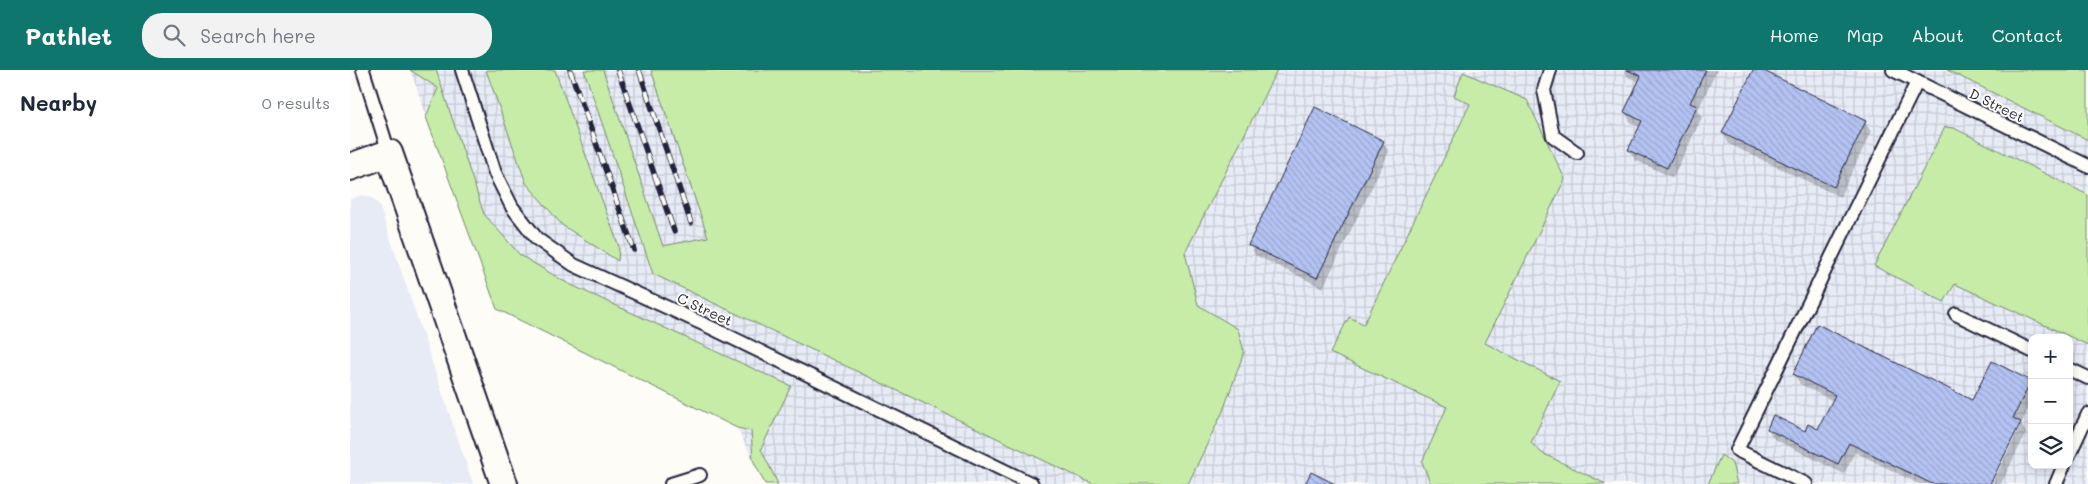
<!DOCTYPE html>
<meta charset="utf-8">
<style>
:root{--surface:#fff;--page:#f2f2f3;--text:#1f2937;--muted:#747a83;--line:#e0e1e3;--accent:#0f766e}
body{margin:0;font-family:Mali,sans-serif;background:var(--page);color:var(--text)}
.controls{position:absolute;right:15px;bottom:15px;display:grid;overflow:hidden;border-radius:10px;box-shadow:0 2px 8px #0003}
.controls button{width:45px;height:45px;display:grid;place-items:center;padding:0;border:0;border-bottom:1px solid var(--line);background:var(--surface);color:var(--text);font:25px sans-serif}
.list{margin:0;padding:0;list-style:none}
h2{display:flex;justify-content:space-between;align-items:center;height:65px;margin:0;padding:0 20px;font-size:21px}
h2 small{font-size:16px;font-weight:400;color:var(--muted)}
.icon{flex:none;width:28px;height:28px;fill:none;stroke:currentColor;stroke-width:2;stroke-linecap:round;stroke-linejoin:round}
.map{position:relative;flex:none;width:1738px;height:414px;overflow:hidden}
header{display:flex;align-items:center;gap:30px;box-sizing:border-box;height:70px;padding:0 25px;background:var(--accent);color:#fff}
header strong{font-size:24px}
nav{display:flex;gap:28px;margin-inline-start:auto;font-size:18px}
.search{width:350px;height:45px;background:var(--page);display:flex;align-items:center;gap:12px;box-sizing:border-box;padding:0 18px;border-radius:20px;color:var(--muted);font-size:19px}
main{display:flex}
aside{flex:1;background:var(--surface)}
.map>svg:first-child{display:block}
</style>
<header>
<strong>Pathlet</strong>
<div class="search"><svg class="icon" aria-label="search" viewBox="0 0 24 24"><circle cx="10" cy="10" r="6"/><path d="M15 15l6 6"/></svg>Search here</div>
<nav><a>Home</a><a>Map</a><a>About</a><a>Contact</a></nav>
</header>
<main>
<aside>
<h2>Nearby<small>0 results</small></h2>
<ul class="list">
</ul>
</aside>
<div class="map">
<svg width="1738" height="414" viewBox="0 0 1738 414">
<defs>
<pattern id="industrial-grid" width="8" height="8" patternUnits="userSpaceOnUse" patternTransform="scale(1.25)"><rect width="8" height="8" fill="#e7ebf6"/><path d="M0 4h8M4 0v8" fill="none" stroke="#c6c9d4"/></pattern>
<pattern id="building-back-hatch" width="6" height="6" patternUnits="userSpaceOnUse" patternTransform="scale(1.25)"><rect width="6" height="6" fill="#b3c2f2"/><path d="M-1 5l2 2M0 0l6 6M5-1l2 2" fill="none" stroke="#9aa6d0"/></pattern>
</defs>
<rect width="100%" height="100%" fill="#fdfcf7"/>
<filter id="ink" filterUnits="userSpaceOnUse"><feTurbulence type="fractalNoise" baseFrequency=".02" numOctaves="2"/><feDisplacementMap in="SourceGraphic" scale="10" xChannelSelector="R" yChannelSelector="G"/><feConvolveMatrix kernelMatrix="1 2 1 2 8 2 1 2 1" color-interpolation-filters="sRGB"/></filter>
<g filter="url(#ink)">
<path fill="#e7ebf6" d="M12,125L22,128L29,135L123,414H0V129Z"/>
<path fill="url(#industrial-grid)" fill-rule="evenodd" d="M60,0H1738V414H415L387,358L147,239ZM1682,268H1719V395H1682Z"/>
<g fill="#c6eca7" stroke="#748771">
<path d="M60,0H86L134,144L170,185L217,213L441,316L411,379L428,414H415L403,390L401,361L387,358L147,239L76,47L88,18Z"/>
<path d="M136,0H205L269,177L268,191L212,155L176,113Z"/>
<path d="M234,0H253L313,176L358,167L301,0H927L835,183L848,235L888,259L894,282L873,341L838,414H743L303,204Z"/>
<path d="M1597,0H1738V70Z"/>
<path d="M1113,2L1177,30L1215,109L1135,273L1210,311L1181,373L1192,383L1256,414H1083L1080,412L1072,392L1097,337L980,283L999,247L1014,254L1120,34L1104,26Z"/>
<path d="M1595,57L1604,58L1738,125V275L1605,214L1594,232L1524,196Z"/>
<path d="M1371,385L1382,393L1387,414H1358Z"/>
</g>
<g fill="#0003">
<path d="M1274,0H1367L1348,40L1352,47L1323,108L1285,90L1279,80L1290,57L1281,53L1275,42L1289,12L1278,7Z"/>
<path d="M1404,0H1409L1515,52L1521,62L1490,127L1379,74L1373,63Z"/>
<path d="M1033,72L1039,82L973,218L905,185L899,174Z"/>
<path d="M1444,304L1623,332L1680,312L1682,332L1671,354L1676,363L1651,414H1642L1670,357L1668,355L1639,414H1569L1505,382L1494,404L1424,369L1418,359L1456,363L1469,361L1483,331L1450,314Z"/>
</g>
<g fill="url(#building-back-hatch)" stroke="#22223b">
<path d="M1277,0H1356L1340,33L1347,36L1317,98L1278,80L1292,51L1274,42L1291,6Z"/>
<path d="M1403,0H1412L1516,51L1484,117L1372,63Z"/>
<path d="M965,37L1034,71L967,208L898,175Z"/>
<path d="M1467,254L1622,330L1642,291L1681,311L1663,348L1671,352L1640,414H1582L1499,373L1488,394L1417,359L1423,345L1455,361L1458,354L1468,359L1485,325L1443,304Z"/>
<path d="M961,402L985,414H955Z"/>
</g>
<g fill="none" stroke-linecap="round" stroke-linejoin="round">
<defs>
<g id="service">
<path d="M13,0L39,83"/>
<path d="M112,0L145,103L162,137L187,169L224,195L362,258L682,414"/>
<path d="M1200,0L1194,20L1203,66L1227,83"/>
<path d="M1543,0L1738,96"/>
<path d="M1606,244L1682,281"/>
<path d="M1719,299L1738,308"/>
<path d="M1719,385L1738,344"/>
<path d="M321,414L350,405"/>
<path d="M1456,414L1387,380L1567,12"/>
<path d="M1706,414L1714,395"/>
</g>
<path id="minor" d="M0,97L39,83L154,414"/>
</defs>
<use href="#service" stroke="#22223b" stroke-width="16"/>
<use href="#minor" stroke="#22223b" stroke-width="30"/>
<use href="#service" stroke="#fdfcf7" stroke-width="12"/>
<use href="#minor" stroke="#fdfcf7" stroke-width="26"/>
<defs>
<g id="rail">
<path d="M220,0L284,180"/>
<path d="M268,0L324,161"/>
<path d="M289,0L341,153"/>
</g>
</defs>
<use href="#rail" stroke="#22223b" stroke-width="5.5"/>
<use href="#rail" stroke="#fdfcf7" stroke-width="4" stroke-dasharray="11" stroke-linecap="butt"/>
</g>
</g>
<g text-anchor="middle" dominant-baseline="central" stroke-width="4" stroke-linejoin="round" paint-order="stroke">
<g font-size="14" fill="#22223b" stroke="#fdfcf7">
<text transform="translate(1647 35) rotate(26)">D Street</text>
<text transform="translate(355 239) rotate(25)">C Street</text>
</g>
</g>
</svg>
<div class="controls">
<button>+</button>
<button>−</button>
<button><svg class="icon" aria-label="layers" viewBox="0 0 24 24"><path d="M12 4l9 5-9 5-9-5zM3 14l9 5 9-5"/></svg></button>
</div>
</div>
</main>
